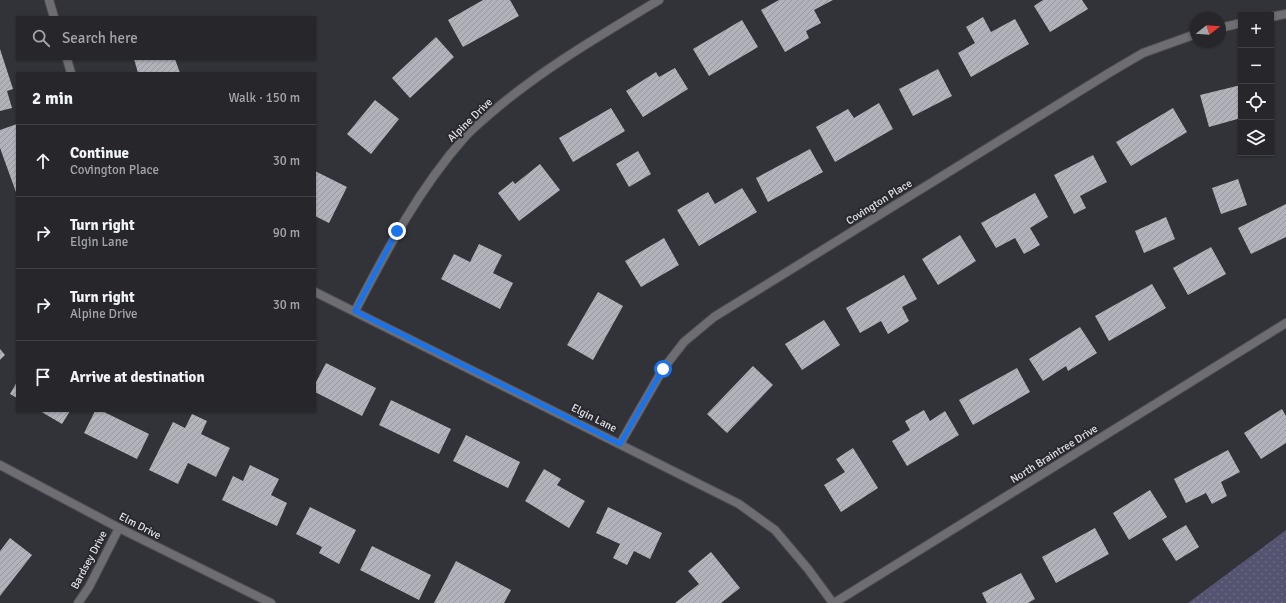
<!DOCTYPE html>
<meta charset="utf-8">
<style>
:root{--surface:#26262b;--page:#2e2e33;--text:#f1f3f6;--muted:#a4a5a9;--line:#424347}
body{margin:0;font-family:Signika,sans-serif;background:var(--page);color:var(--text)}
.controls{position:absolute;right:12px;top:12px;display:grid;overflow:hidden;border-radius:0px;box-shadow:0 1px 3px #0004}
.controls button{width:36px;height:36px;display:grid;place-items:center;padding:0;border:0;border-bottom:1px solid var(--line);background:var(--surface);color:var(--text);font:20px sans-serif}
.compass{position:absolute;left:1190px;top:12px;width:36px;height:36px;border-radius:50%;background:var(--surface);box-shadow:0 1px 3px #0004;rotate:73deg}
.stop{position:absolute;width:12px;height:12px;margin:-9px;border:3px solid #1a73e8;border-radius:50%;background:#fff}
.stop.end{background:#1a73e8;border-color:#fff;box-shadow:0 1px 4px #0008}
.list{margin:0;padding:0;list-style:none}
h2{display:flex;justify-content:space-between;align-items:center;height:52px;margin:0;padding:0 16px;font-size:17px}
h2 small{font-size:13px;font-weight:400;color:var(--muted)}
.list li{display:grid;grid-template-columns:26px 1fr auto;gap:12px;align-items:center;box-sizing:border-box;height:72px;padding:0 16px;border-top:1px solid var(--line)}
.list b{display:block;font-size:15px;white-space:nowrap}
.list p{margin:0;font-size:13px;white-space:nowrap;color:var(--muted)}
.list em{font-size:13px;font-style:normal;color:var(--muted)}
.icon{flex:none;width:22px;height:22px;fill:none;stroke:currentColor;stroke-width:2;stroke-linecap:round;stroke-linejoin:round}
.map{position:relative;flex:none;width:1286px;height:603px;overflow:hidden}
.search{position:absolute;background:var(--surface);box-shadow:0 1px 3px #0004;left:16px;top:16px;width:300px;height:44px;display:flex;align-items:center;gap:10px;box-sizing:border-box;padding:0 14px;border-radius:0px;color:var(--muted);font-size:15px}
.panel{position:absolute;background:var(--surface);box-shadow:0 1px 3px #0004;left:16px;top:72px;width:300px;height:340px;border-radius:0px}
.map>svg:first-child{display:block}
</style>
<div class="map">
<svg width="1286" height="603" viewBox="0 0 1286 603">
<defs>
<pattern id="grass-dots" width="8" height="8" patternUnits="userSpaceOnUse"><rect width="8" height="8" fill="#545370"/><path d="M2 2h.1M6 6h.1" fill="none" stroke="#6c6b84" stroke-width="1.8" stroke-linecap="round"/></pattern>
<pattern id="building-hatch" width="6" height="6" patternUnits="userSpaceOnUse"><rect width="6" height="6" fill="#b2b2bb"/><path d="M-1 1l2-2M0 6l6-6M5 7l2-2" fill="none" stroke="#96969e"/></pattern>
</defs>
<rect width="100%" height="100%" fill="#323239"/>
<path fill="url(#grass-dots)" d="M1286,530V603H1188Z"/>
<g fill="url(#building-hatch)">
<path d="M483,0H510L519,16L463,47L448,20Z"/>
<path d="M779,0H833L814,10L821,23L806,31L809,38L785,52L761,10Z"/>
<path d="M1043,0H1082L1088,9L1050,32L1034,6Z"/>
<path d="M983,17L991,32L1015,19L1029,44L971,77L958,53L975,43L966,27Z"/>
<path d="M742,20L758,47L709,76L693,49Z"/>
<path d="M436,37L454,57L410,98L392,78Z"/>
<path d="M0,49L13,89L7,91L12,108L0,111Z"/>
<path d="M134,59H175L180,73H138Z"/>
<path d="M675,68L688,89L643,117L626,91L656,72L659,77Z"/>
<path d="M938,69L952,96L913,116L899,89Z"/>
<path d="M1241,85V118L1209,127L1200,95Z"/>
<path d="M375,100L399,119L371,154L347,134Z"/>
<path d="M879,103L893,129L835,162L816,127L848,109L854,118Z"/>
<path d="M611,108L625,131L573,162L559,138Z"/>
<path d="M1173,108L1187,132L1131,166L1116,142Z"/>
<path d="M17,124V195L0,148V130Z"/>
<path d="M810,149L823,172L768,202L756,178Z"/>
<path d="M638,151L651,174L629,187L616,164Z"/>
<path d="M1093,155L1107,182L1080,196L1086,208L1074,214L1054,175Z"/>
<path d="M540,164L560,190L519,221L498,193L513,181L515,184Z"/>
<path d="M315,171L347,187L329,223L315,216Z"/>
<path d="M1238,179L1247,205L1221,214L1212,188Z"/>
<path d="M742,188L757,212L699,246L677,210L708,192L715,204Z"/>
<path d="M1035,193L1048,217L1030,228L1040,245L1024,254L1015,238L996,248L981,223Z"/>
<path d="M1286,204V237L1251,254L1238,228Z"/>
<path d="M1166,217L1175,239L1144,253L1135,231Z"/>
<path d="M960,235L976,261L938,285L922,259Z"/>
<path d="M664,238L679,265L641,287L625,261Z"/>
<path d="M479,244L502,255L493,273L513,283L500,309L441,279L454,254L470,262Z"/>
<path d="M1211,247L1226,274L1188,295L1173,268Z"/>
<path d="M904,275L917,299L902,307L909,321L888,334L881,321L860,333L846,308Z"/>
<path d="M1152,284L1166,308L1109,341L1095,316Z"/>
<path d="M598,292L623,306L593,360L567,345Z"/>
<path d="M824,320L840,345L802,370L785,344Z"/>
<path d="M1080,327L1097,353L1068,371L1066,366L1043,381L1029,359Z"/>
<path d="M0,349L5,355L0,360Z"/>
<path d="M326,363L376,388L362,416L315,392V384Z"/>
<path d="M753,366L773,385L727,433L707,414Z"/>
<path d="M1017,368L1030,392L973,425L959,400Z"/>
<path d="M17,382V398L10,394Z"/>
<path d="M391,400L451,429L439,454L379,425Z"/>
<path d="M1282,409L1286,416V443L1261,459L1244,433Z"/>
<path d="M924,410L930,421L945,411L959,435L907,466L892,441L910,430L905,421Z"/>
<path d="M40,411H70L62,424Z"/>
<path d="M95,411H102L149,434L137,459L84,433Z"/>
<path d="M192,414L207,421L201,434L230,448L216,477L188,463L178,484L149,470L173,422L185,428Z"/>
<path d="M466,435L520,462L508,488L453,461Z"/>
<path d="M853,448L878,488L841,512L824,485L845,472L836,459Z"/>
<path d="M1228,450L1240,472L1221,482L1227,496L1212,504L1206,493L1186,503L1174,479Z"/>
<path d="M250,465L279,479L271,495L287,503L277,526L222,500L233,476L243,481Z"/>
<path d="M544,469L561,479L557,485L585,501L569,528L525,501Z"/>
<path d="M1150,490L1167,517L1129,540L1113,513Z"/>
<path d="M310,507L356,530L339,564L319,553L322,547L296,534Z"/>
<path d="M608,507L662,533L650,559L634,551L627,565L613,558L620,544L596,533Z"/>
<path d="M1186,525L1199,547L1176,561L1162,539Z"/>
<path d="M1095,528L1109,554L1056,583L1042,557Z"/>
<path d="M10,538L32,555L0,596V551Z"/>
<path d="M372,546L431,575L419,600L360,570Z"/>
<path d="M711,552L740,588L721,603H675L699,584L688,571Z"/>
<path d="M456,561L511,590L504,603H434Z"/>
<path d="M1021,573L1035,599L1028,603H987L982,593Z"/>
</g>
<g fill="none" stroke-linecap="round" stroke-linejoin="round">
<defs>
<g id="minor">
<path d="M49,0L54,17"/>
<path d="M1271,17L1286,14"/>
<path d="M1220,28L1241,23"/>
<path d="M67,59L71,73"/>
<path d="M315,292L739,504L775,530L808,569L833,603"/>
<path d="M355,311C387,250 418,190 464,138C472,129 482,121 491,113C542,69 601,35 659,0"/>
<path d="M620,444L663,369L684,342L714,317L1109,73L1143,53L1196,34"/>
<path d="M0,465L119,528L271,603"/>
<path d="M78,603L89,587L119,528"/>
</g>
<path id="tertiary" d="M834,603L1286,323"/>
</defs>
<use href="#minor" stroke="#4e4e55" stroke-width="10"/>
<use href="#tertiary" stroke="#4e4e55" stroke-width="10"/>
<use href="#minor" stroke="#6e6e72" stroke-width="8"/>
<use href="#tertiary" stroke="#6e6e72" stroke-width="8"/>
</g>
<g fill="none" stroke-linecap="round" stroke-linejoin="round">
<path stroke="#1a73e8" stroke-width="5" d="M397,231L355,311L620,444L663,369"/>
</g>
<g text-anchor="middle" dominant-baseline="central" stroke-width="4" stroke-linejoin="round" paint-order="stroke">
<g font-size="11" fill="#e1e1e6" stroke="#28282f">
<text transform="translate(470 120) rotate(-44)">Alpine Drive</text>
<text transform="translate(879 202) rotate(-32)">Covington Place</text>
<text transform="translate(594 418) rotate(27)">Elgin Lane</text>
<text transform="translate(1054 454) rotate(-32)">North Braintree Drive</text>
<text transform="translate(140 526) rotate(27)">Elm Drive</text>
<text transform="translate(89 560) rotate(-62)">Bardsey Drive</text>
</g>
</g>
</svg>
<div class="controls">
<button>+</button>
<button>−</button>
<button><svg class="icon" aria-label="locate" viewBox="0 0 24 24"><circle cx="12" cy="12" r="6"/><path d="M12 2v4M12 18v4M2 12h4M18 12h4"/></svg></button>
<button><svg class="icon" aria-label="layers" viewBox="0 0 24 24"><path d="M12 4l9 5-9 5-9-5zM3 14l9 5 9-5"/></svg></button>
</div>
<svg class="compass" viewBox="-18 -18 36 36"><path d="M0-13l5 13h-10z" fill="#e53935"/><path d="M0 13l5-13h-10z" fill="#a4a5a9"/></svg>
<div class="stop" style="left:663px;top:369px"></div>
<div class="stop end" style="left:397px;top:231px"></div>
<div class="search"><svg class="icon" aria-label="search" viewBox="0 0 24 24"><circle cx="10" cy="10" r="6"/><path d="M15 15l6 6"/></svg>Search here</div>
<section class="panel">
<h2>2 min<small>Walk · 150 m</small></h2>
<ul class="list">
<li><svg class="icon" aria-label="ahead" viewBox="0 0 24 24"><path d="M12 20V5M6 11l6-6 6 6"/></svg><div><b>Continue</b><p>Covington Place</p></div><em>30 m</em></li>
<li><svg class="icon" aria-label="right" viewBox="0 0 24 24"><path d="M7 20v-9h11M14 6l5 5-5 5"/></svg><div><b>Turn right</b><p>Elgin Lane</p></div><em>90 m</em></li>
<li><svg class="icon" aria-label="right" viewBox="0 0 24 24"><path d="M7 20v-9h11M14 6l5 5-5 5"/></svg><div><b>Turn right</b><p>Alpine Drive</p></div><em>30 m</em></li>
<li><svg class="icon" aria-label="arrive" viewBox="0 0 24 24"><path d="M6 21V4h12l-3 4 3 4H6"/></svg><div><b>Arrive at destination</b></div></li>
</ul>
</section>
</div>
